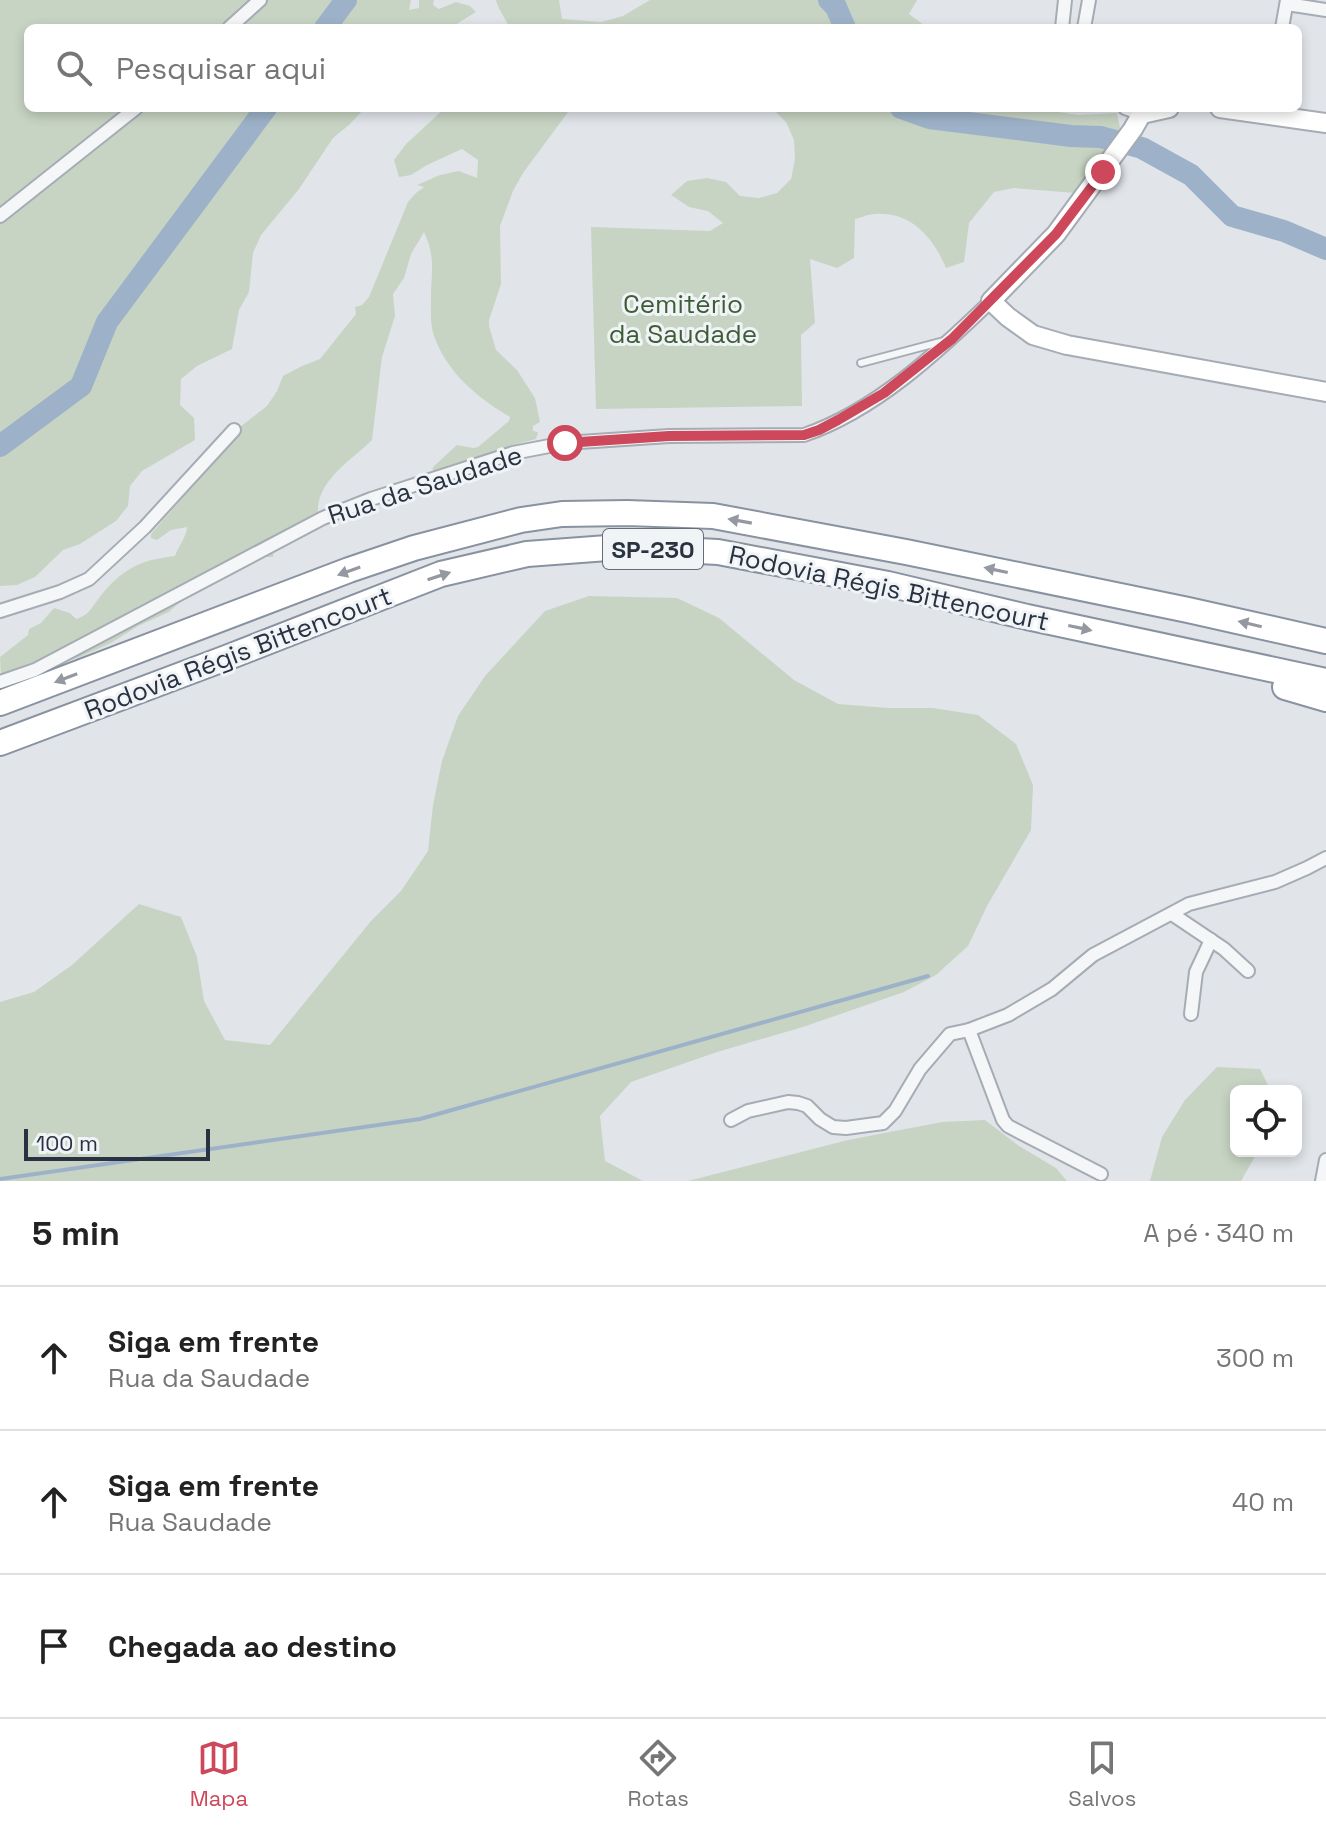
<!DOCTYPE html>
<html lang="pt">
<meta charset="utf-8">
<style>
:root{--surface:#fff;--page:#f2f2f2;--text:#222;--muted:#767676;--line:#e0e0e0;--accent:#cd485a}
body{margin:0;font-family:"Space Grotesk",sans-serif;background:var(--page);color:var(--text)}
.controls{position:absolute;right:24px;bottom:24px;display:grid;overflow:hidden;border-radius:12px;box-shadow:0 4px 12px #0003}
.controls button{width:72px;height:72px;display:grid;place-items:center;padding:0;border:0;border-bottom:2px solid var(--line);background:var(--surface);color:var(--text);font:40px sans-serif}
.scale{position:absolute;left:24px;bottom:20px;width:186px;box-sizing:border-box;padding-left:8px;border:4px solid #2a3242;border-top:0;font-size:22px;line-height:28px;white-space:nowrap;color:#2a3242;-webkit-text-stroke:6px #f1f4f7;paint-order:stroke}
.stop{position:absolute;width:24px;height:24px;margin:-18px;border:6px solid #cd485a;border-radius:50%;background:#fff}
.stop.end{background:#cd485a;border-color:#fff;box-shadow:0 2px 8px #0008}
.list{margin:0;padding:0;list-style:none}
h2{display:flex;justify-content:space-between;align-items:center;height:104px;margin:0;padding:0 32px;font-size:34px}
h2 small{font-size:26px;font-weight:400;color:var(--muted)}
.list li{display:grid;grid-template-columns:52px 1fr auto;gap:24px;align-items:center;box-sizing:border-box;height:144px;padding:0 32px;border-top:2px solid var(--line)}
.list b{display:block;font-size:30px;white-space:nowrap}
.list p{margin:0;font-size:26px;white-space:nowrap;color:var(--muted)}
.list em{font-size:26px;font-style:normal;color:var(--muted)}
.icon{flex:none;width:44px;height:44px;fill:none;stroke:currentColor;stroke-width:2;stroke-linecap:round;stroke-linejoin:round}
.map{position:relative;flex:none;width:1326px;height:1181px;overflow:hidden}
.search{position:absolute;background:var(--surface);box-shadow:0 4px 12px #0003;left:24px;right:24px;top:24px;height:88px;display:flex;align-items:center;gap:20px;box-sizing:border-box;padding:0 28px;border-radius:12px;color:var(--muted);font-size:30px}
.sheet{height:536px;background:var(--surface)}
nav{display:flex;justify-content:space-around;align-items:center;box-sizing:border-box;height:112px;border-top:2px solid var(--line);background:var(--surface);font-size:22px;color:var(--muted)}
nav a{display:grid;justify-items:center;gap:4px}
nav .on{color:var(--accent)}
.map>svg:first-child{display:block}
</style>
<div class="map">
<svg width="1326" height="1181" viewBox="0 0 1326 1181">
<rect width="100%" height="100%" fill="#e1e5ea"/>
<g fill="#c7d4c3">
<path d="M0,0H411L409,10L419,8V0H434L433,5L439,9L456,2L470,6L476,12L450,28H28V108H363V110L349,125L333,138L299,189L261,235L253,253L249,292L239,310L232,349L197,366L181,379L180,405L194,418L195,440L142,471L130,486L128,506L116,521L80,544L63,550L35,577L17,585L0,586Z"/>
<path d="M496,0H559L562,19L601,22L623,16L650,0H917L909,14L925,26L939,28H509C506,18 498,10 496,0Z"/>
<path d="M445,108H571L523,173L513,191L500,226L501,284L489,320V326L496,350L517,370L535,398L540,422L533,426V431L538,432L536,439L517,444L473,471L432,478L433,467L457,445L473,448L478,447L509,421L510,417C478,398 447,373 434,336C430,325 431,311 431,299C431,271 436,258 424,232L411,254L404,278L393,294L395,316L382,357L372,440C351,461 315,481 318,515L274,548L273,557H260L188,595L169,612L138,626L111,643L80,657L7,679L1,677L0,657L28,635L29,629L41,623L54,608L70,613L76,619C91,615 93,604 103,593C125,567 142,560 175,556C178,547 187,536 187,527L171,530L157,540L151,538V534L216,459L231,434L267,406L277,391L283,376L302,366L320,359L356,314L355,307L362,305L369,297L408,202L416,193L424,187L417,185L440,175L459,171L477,178L478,160L462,149L427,165L411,175L399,177L394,160L406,144Z"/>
<path d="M772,108H972L998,112H1058L1078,115L1117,113L1121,133L1093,184L1075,193L1014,188L994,192L969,223L964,262L946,268C933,237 911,211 874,214C868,214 861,218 855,219L854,258L837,268L810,259L815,323L801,335L802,406L596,409L591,227L710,231L723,223L708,211L689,207L671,195L687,181L707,178L726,182L740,196L759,198L777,193L791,179L795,159L794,140L786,122Z"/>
<path d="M589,596L677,598L719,618L794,680L838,704L889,708H933L978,715L1016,744L1033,785L1031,830L987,906L968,946L936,975L904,992L803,1027L717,1052L631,1082L600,1116L605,1161L643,1181H0V1002L34,992L72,965L139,904L181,917L197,957L204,1001L225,1040L270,1045L371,921L401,891L428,851L433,805L442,761L458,716L485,676L545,611Z"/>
<path d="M1217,1067L1260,1069L1271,1091H1236V1151H1258L1241,1181H1150L1162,1137L1185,1100Z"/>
<path d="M985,1120L1019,1146L1056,1168L1067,1181H688L848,1140L942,1122Z"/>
</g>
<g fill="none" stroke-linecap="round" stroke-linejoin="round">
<path stroke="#9db2c9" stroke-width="4" d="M0,1179L420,1119L928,976"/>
<g stroke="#9db2c9" stroke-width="22">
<path d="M829,0L836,7L845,28"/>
<path d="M325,28L346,0"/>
<path d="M901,108L929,118L1071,136L1101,137L1142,148L1191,175L1232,216L1284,231L1326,249"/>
<path d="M0,446L81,386L107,322L266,108"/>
</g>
<defs>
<path id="lane" d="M861,363L944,341"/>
<g id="street">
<path d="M1287,4L1326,10"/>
<path d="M229,28L260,0"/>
<path d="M1062,28L1065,0"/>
<path d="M1084,28L1089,0"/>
<path d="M1282,28L1287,0"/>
<path d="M1125,108L1142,114"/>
<path d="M0,216L136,108"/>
<path d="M0,611L60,592L89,579L145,527L234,430"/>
<path d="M0,682L35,670L323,518L371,499L513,453L565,443L669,436L804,435C875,411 938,352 991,301"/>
<path d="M1172,914L1224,949L1248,971"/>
<path d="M1191,1014L1196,972L1211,940"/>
<path d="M969,1030L1003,1120L1008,1126L1101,1174"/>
<path d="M731,1120L748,1111L788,1102L798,1103L807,1106L820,1119L833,1127L846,1128L883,1123L895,1111L920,1069L950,1034L969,1030L1008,1015L1052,989L1093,955L1189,904L1275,882L1307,868L1326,858"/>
<path d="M1322,1181L1326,1160"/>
</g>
<g id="secondary">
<path d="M1145,108L1133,129L1056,234L991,301L1008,317L1033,335L1067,345L1326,392"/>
<path d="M1220,108L1326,123"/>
<path d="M1142,114L1169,108"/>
</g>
<g id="highway">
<path d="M1285,687L1326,699"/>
<path d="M0,703L349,570L414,548L521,520L562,514L627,513L713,516L906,552L1188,610L1326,641"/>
<path d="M0,743L226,658L441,574L527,554L621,547L718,552L888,584L1027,617L1326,681"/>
</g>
</defs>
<use href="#lane" stroke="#a6acb4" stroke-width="10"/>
<use href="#street" stroke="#a6acb4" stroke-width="16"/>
<use href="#secondary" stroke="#a6acb4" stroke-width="22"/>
<use href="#highway" stroke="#8992a0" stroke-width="28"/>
<use href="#lane" stroke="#f4f6f8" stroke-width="6"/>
<use href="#street" stroke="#f4f6f8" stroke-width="12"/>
<use href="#secondary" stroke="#fff" stroke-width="18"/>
<use href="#highway" stroke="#fff" stroke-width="24"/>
</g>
<defs><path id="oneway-solid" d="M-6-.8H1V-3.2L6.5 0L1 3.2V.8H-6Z" transform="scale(2)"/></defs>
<g fill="#9498a0">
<use href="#oneway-solid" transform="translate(740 521) rotate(-170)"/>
<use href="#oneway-solid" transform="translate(996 570) rotate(-168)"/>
<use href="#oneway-solid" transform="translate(349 571) rotate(160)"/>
<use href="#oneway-solid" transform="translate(439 576) rotate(-18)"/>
<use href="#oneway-solid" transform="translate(1250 624) rotate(-167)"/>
<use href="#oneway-solid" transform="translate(1080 628) rotate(12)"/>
<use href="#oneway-solid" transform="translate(66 678) rotate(159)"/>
</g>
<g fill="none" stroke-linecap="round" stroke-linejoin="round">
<path stroke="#cd485a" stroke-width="10" d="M565,443L669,436L804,435L819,430L838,420L884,393L952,339L1056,234L1103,172"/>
</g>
<g text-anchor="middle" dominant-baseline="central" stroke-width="6" stroke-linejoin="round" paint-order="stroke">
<rect fill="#f1f4f7" stroke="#666c78" stroke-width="2" x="603" y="529" width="100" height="40" rx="6"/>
<g font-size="24" font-weight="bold" fill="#2a3242">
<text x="653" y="549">SP-230</text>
</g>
<g font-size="26" fill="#3e5d37" stroke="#f1f4f7">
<text x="683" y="304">Cemitério<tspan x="683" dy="30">da Saudade</tspan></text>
</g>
<g font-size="26" fill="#2a3242" stroke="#f1f4f7">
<text transform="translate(425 485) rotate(-18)">Rua da Saudade</text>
<text transform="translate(889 588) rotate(12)">Rodovia Régis Bittencourt</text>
<text transform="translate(238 653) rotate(-21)">Rodovia Régis Bittencourt</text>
</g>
</g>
</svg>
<div class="controls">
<button><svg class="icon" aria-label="locate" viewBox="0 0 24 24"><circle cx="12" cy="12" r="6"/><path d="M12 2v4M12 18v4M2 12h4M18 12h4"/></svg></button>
</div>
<div class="scale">100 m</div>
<div class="stop" style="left:565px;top:443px"></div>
<div class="stop end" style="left:1103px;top:172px"></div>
<div class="search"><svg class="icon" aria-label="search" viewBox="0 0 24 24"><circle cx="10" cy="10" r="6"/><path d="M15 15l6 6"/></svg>Pesquisar aqui</div>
</div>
<section class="sheet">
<h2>5 min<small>A pé · 340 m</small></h2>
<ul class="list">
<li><svg class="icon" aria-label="ahead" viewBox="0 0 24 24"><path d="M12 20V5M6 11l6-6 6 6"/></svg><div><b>Siga em frente</b><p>Rua da Saudade</p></div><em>300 m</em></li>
<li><svg class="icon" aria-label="ahead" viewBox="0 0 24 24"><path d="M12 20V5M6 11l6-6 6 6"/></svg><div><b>Siga em frente</b><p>Rua Saudade</p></div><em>40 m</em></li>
<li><svg class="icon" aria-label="arrive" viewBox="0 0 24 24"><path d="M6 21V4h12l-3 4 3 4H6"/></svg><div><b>Chegada ao destino</b></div></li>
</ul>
</section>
<nav>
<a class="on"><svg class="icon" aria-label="map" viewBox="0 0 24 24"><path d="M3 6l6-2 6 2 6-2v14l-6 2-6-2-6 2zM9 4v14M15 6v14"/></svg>Mapa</a>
<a><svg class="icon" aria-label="directions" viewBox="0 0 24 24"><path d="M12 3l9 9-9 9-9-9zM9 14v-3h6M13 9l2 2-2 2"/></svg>Rotas</a>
<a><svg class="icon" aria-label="saved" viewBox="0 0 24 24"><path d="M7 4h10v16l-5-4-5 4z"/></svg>Salvos</a>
</nav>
